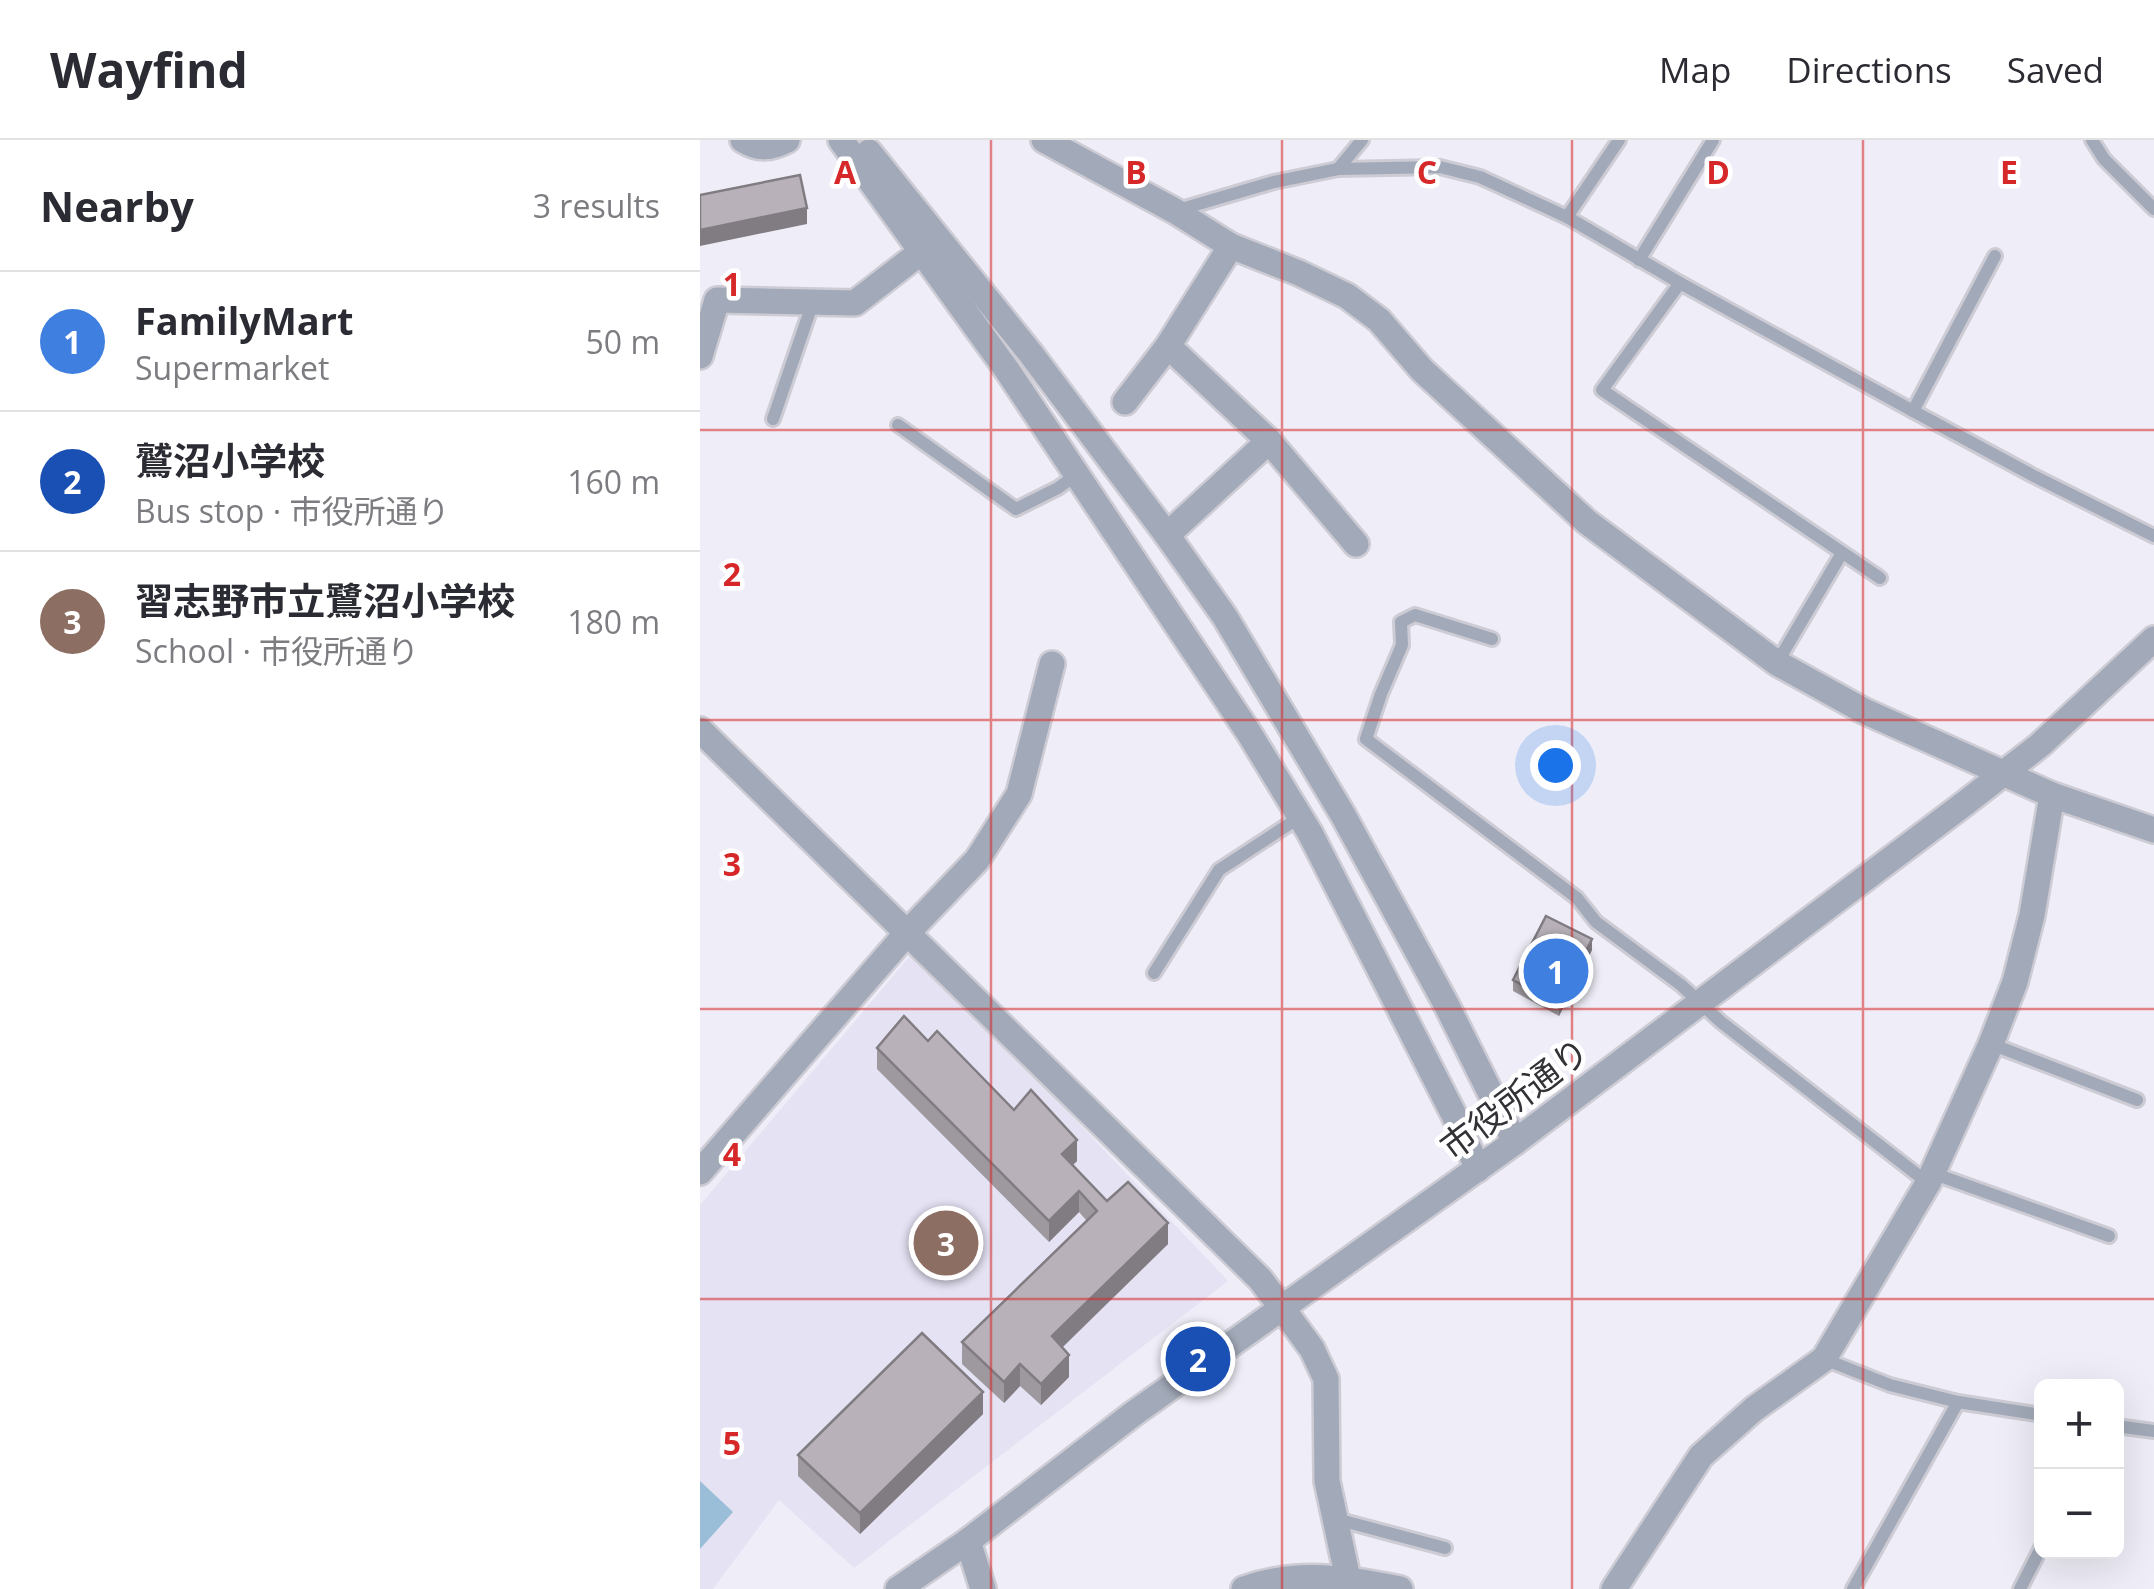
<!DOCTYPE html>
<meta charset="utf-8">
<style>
:root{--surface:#fff;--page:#f2f2f3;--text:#2b2b33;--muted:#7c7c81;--line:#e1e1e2;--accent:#1a73e8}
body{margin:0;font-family:"Open Sans","Noto Sans JP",sans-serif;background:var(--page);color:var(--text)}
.controls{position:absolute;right:30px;bottom:30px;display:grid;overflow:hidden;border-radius:15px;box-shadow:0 10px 40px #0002}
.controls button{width:90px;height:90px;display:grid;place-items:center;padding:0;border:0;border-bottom:2px solid var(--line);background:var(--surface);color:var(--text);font:50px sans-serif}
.you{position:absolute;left:855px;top:625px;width:35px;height:35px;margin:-25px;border:8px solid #fff;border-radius:50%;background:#1a73e8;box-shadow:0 0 0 15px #1a73e833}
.badge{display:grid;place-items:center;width:65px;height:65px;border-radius:50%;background:var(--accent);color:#fff;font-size:32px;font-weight:700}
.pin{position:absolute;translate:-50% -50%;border:5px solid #fff;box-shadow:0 2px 10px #0006}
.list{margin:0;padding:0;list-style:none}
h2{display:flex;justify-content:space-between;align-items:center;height:130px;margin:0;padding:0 40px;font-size:42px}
h2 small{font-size:32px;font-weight:400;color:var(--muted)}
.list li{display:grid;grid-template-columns:65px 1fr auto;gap:30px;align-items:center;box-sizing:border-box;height:140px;padding:0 40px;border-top:2px solid var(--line)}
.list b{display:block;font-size:38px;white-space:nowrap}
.list p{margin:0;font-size:32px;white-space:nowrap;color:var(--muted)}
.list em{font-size:32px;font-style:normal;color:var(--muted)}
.map{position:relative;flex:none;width:1454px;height:1449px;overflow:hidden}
header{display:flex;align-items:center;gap:60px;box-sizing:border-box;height:140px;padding:0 50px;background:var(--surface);border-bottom:2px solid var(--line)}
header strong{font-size:48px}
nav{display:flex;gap:55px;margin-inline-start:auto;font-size:35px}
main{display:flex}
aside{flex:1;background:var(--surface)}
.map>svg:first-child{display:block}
</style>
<header>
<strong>Wayfind</strong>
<nav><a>Map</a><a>Directions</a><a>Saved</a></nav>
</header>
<main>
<aside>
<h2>Nearby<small>3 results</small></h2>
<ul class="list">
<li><span class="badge" style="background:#3f7fe0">1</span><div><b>FamilyMart</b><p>Supermarket</p></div><em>50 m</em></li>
<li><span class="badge" style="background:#1a4fb4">2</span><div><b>鷲沼小学校</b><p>Bus stop · 市役所通り</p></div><em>160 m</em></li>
<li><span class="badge" style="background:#8d6e63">3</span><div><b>習志野市立鷺沼小学校</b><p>School · 市役所通り</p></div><em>180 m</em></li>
</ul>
</aside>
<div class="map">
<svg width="1454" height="1449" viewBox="0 0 1454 1449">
<rect width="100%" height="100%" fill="#efeef8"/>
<path fill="#e4e2f3" d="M215,810L528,1141L154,1428L79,1360L13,1449H0V1065Z"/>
<path fill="#9abed8" d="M0,1341L33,1372L0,1409Z"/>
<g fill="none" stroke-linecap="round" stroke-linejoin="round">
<defs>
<g id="service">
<path d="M1392,0L1404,19L1454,69"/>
<path d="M638,29L662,0"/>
<path d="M478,70L574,42L638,29L740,27L780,37L867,77L980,143L1213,271L1332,335L1454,396"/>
<path d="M867,77L919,0"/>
<path d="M939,120L1013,0"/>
<path d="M980,143L902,250L1180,438"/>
<path d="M1213,271L1295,116"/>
<path d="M73,279L113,162"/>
<path d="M198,285L316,369L358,348L376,335"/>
<path d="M792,499L715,475L701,482L702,505L681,554L666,599L877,758L896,782L981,845L1021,882L1228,1043"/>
<path d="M1077,523L1142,413"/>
<path d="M454,833L519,730L600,677"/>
<path d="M1291,904L1437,960"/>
<path d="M1232,1033L1409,1096"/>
<path d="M1124,1219L1190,1245L1258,1262L1342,1275"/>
<path d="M1416,1286L1454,1291"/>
<path d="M636,1379L745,1408"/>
<path d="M1153,1449L1258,1262"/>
<path d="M1320,1449L1342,1406"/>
</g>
<g id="minor">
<path d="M43,0C59,10 71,8 87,0"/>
<path d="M141,0L307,230L549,593L610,693L753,973L778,1029"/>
<path d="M344,0L475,71L531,106L599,133L647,156L679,180L722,230L887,382L1077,523L1164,571L1352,655L1454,690"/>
<path d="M169,12L331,214L467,395L525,477L643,675L746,864L815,1002"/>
<path d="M468,206L569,301L656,404"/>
<path d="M0,216L17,160L155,163L221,112"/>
<path d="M425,262L468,206L531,106"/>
<path d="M467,395L569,301"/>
<path d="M0,1032L207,793L277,720L319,654L352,524"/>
<path d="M582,1168L612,1209L626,1239L627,1341L648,1439"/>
<path d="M268,1401L283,1449"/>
<path d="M544,1449C596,1430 647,1438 700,1449"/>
<path d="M914,1449L1001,1316L1054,1269L1124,1219L1228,1043L1291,904L1315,842L1332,775L1352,655"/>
</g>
<g id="tertiary">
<path d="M0,590L560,1139L582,1168"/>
<path d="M198,1449L268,1401L433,1274L815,1002L1264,664L1340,605L1454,499"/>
</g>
</defs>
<use href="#service" stroke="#cdccd5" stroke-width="18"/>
<use href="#minor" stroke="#cdccd5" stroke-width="30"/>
<use href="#tertiary" stroke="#cdccd5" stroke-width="30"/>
<use href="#service" stroke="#a2a9b8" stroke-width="12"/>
<use href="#minor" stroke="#a2a9b8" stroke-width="25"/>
<use href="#tertiary" stroke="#a2a9b8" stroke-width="25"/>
</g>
<g fill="#9e989f">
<path d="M892,810L859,876L813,851V840Z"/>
<path d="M228,901L377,1021L373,1025L407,1061L468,1104L362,1208L369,1237L341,1265L320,1246L304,1263L262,1224V1202L387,1081L379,1072L349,1102L177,929V908Z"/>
<path d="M283,1274L160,1394L98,1336V1315Z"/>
</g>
<g fill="#817c82">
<path d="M107,68V84L0,106V90Z"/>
<path d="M892,799V810L859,876V865Z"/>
<path d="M377,1000V1021L362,1035V1014Z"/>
<path d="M379,1051V1072L349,1102V1081Z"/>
<path d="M468,1083V1104L352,1217V1196Z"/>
<path d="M369,1215V1237L341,1265V1244Z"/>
<path d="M320,1224V1246L304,1263V1242Z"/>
<path d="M283,1252V1274L160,1394V1373Z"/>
</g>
<g fill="#b8b1b9" stroke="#817c82" stroke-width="2.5">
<path d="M100,35L107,68L0,90V55Z"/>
<path d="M846,776L892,799L859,865L813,840Z"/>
<path d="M204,876L228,901L237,891L314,970L331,950L377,1000L362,1014L407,1061L428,1042L468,1083L352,1196L369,1215L341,1244L320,1224L304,1242L262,1202L397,1071L379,1051L349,1081L177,908Z"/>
<path d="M222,1193L283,1252L160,1373L98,1315Z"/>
</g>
<path fill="none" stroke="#d62828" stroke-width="2.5" stroke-opacity="0.55" d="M291,0V1449M582,0V1449M872,0V1449M1163,0V1449M0,290H1454M0,580H1454M0,869H1454M0,1159H1454"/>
<g text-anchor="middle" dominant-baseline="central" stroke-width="9" stroke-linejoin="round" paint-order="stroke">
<g font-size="35" fill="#323236" stroke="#fff">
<text transform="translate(814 958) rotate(-37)">市役所通り</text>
</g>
</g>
<g font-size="32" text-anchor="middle" font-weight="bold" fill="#d62828" stroke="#fff" stroke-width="9" stroke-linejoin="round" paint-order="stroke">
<text x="145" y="44">A</text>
<text x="436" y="44">B</text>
<text x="727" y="44">C</text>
<text x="1018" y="44">D</text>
<text x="1309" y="44">E</text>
<text x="32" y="156">1</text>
<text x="32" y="446">2</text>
<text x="32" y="736">3</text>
<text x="32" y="1026">4</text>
<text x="32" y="1315">5</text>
</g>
</svg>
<div class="controls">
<button>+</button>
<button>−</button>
</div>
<div class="you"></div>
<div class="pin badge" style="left:856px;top:831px;background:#3f7fe0">1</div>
<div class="pin badge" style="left:498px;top:1219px;background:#1a4fb4">2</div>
<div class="pin badge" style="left:246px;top:1103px;background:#8d6e63">3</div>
</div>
</main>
